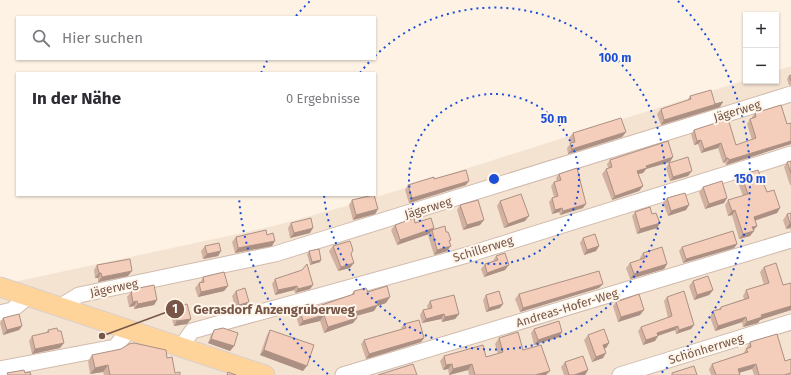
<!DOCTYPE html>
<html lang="de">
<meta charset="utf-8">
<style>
:root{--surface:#fff;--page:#f2f2f3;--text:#2b2b33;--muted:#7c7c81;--line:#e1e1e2}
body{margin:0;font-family:"Fira Sans",sans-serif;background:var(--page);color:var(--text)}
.controls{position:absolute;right:12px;top:12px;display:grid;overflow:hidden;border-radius:0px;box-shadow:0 1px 3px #0004}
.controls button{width:36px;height:36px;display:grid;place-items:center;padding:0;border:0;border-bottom:1px solid var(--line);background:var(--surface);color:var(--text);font:20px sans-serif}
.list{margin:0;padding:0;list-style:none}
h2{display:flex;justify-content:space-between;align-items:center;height:52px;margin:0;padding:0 16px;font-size:17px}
h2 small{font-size:13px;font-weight:400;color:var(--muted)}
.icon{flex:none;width:22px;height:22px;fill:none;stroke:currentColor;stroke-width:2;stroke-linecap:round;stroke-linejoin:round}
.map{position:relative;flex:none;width:791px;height:375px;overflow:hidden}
.search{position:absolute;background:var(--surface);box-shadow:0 1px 3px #0004;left:16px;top:16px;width:360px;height:44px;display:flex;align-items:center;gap:10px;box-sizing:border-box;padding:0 14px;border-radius:0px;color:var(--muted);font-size:15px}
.panel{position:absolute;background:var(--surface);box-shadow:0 1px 3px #0004;left:16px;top:72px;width:360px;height:124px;border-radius:0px}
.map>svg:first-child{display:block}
</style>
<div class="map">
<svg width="791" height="375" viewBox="0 0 791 375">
<rect width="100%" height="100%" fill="#fdf2e4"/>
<path fill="#f5e3d2" d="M791,66V375H0V278L14,282L274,226L364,201L746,80L776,81V71Z"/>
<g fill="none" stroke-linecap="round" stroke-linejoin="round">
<defs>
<g id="minor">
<path d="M61,306L79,295L275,254L791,94"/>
<path d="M0,313L12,310L29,296"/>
<path d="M181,347L192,331L467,255L791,154"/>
<path d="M0,369L115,347L130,329"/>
<path d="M343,375L791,240"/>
<path d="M620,375L791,322"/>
</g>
<path id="major" d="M0,287L265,375"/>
</defs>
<use href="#minor" stroke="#d1bbac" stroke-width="17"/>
<use href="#major" stroke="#d9d0cc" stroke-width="21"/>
<use href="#minor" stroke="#fff" stroke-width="15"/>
<use href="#major" stroke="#fed49a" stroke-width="19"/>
</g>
<g fill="#d2b1a1">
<path d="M791,75V86L789,85L787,79L789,76Z"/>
<path d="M690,96L715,104L720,107L661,125L657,114L661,109L687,101Z"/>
<path d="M755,113L787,124L791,123V144L726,165L725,162L723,163L718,148L701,153L698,144L694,145L691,134L694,130L736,145L752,140L747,124L750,119H752V117Z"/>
<path d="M626,132L622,137L568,154L567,148L571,143L569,138L573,133Z"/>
<path d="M610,160L670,162L646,169L643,173L638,174L643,186L639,191L612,200L602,174L606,169L608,168L607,164Z"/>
<path d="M791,161V185H790L784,167L787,162Z"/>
<path d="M669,163L688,176L670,181L666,168Z"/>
<path d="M559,174L583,208L560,215L559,212L552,214L549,202L552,198L554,197L551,186L554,182L557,181L556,178Z"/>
<path d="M741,175L767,192L780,208L777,213L755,221L757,226L750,236L739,239L732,215L728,216L725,205L728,200L743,196L737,180Z"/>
<path d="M434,179L466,185L409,203L405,190L408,185Z"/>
<path d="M703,187L727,198L724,203L705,209L699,192Z"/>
<path d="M667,198L689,205L686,210L668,216L663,203Z"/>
<path d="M352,200L378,209L375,214L353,220L349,205Z"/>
<path d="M500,201L525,221L504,228L497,206Z"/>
<path d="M460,205L480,225L463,230L457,210Z"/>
<path d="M635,212L657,228L637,234L632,216Z"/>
<path d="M791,213V231L790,228L786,229L783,220L787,214Z"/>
<path d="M291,223L310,233L290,238L288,228Z"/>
<path d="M415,223L434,228L433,230L446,232L451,240L449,242L447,251L434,255L428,235L429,234L397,245L391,230L395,225Z"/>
<path d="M236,237L272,246L235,253L232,242Z"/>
<path d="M583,238L599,246L596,251L584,255L580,243Z"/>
<path d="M737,244L734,248L683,263L679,251L682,247Z"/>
<path d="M205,246L221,251L218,256L203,259L201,251Z"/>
<path d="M333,246L351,254L350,268L338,271L329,251Z"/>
<path d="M309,251L321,260L320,262L310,265L307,254Z"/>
<path d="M643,253L667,264L664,269L630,279L626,268L630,263L640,260V258Z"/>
<path d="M496,256L505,270L484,277L481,269L485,264L493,261Z"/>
<path d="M97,265L128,276L98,282V278H95L94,270Z"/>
<path d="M764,267L783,285L791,283V310L760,320L758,323L743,327L742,322L715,331L710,317L713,311L719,309L721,307L744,299L743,296L746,290L764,285L760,272Z"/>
<path d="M203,277L228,286L224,291L198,297L195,288L199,283H200Z"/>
<path d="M275,279L313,285L310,289L295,293L294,290L275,295L272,284Z"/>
<path d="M693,281L713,290L709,295L694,300L689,286Z"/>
<path d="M599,288L520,312L515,299L519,294Z"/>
<path d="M134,289L157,300L154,305L134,309V306L129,307L127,297L131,292Z"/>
<path d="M236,291L249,302L245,307L236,310L232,296Z"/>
<path d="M354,291L368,292L386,303L377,306L374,311L357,316V318L353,323L324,333L320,321L299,326L295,313L299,307L310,309L351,295Z"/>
<path d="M486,295L500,308L486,312L483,300Z"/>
<path d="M667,297L694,325L691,329L676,334L675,330L658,336L655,341L643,345L638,331L641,327L668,318L664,301Z"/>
<path d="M430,301L459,314L455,319L442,322L441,319L422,323L420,315L423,310L428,309L427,306Z"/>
<path d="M616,302L640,315L618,322L613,306Z"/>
<path d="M174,307L191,319L187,324L174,326L170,312Z"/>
<path d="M3,318L22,326L19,330L3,335L0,323Z"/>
<path d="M404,324L424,338L421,342L366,359L361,344L364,340L402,329L401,328Z"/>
<path d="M534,329L562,332L559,337L534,345L531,333Z"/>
<path d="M48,330L60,348L32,354L29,341L32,336L46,333Z"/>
<path d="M214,330L234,346L230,351L208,343L211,335Z"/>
<path d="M270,330L303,371L260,355L267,335Z"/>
<path d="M588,335L609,343L606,348H604L603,358L592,362L584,340Z"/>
<path d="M499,338L523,350L546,375H469L468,370L449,375L448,369L443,370L440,361L444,356L486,357L498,354L495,344Z"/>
<path d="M750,342L785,361L791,375H754L752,369L739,373L740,375H711L709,369L712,364L743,354Z"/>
<path d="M92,355L167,358L175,373L180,375H104L103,372L90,374L88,361Z"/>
<path d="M565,362L588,370L585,375H564L561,367Z"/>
</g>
<g fill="#ab9083">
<path d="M723,102L720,107L661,125L664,120Z"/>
<path d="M626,132L622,137L568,154L572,149Z"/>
<path d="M701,140L698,144L694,145L697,141Z"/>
<path d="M791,141V144L726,165L729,160Z"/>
<path d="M721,143L718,148L701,153L704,149Z"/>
<path d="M673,157L670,162L646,169L643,173L634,175L637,171L646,166Z"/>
<path d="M726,158H728L725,162L723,163Z"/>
<path d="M692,171L688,176L670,181L673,177Z"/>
<path d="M469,181L466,185L409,203L412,198Z"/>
<path d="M643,186L639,191L612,200L615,196Z"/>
<path d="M727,198L724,203L705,209L709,204Z"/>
<path d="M586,204L583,208L560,215L563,211Z"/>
<path d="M689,205L686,210L668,216L671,211Z"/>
<path d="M562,208L559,212L552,214L555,210Z"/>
<path d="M780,208L777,213L750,222L754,217Z"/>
<path d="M378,209L375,214L353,220L356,215Z"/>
<path d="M735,210L732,215L728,216L732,211Z"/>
<path d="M529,216L525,221L504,228L508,224Z"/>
<path d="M484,220L480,225L463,230L467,225Z"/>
<path d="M660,223L657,228L637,234L640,229Z"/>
<path d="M790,223H791V226L790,228L786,229Z"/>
<path d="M757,226L753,230L752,227Z"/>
<path d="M313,228L310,233L290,238L294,233Z"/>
<path d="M434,228L432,232V230L429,234L397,245L400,240Z"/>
<path d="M754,231L750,236L739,239L743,234Z"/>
<path d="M275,241L272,246L235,253L238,248Z"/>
<path d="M737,244L734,248L683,263L686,259Z"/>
<path d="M451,246L447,251L434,255L437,250Z"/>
<path d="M599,246L596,251L584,255L587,250Z"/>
<path d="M221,251L218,256L203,259L207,254Z"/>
<path d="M321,260L320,262L310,265L312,262Z"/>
<path d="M354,263L350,268L338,271L341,267Z"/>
<path d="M667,264L664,269L630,279L634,274Z"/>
<path d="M509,265L505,270L484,277L487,273Z"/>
<path d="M132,271L128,276L98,282L102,277Z"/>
<path d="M99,273H101L98,278H95Z"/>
<path d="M603,284L599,288L520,312L523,308Z"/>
<path d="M313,285L310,289L295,293L298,289Z"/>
<path d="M228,286L224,291L198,297L201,292Z"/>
<path d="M297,286L294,290L275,295L278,290Z"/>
<path d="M713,290L709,295L694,300L697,295Z"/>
<path d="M390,297L386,303L377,306L374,311L351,317L355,312L377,301Z"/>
<path d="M157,300L154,305L134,309L138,304Z"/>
<path d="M137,301L134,306L129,307L133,302Z"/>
<path d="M249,302L245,307L236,310L239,305Z"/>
<path d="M503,304L500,308L486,312L489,308Z"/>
<path d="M791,306V310L760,320L758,323L743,327L747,322L761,315Z"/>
<path d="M644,310L640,315L618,322L621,317Z"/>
<path d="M444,314L441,319L422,323L426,319Z"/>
<path d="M459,314L455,319L442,322L445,317Z"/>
<path d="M324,315L320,321L299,326L303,321Z"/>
<path d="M746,317L742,322L715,331L718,326Z"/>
<path d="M357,318L353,323L324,333L328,327Z"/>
<path d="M191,319L187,324L174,326L177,321Z"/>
<path d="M694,325L691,329L676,334L679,330Z"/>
<path d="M22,326L19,330L3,335L7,330Z"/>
<path d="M678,326L675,330L654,337L657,333Z"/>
<path d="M562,332L559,337L534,345L538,340Z"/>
<path d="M658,336L655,341L643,345L646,340Z"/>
<path d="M424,338L421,342L366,359L369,354Z"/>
<path d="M211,339L234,346L230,351L208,343Z"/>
<path d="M64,343L60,348L32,354L35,349Z"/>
<path d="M609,343L606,348L600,350L603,345Z"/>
<path d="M264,350L307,366L303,371L260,355Z"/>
<path d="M606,353L603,358L592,362L596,357Z"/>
<path d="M452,364L448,369L443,370L446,365Z"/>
<path d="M472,364L468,370L449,375L453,369Z"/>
<path d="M756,364L752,369L735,374L738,369Z"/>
<path d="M108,365L103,372L90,374L95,368Z"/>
<path d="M588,370L585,375H574Z"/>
<path d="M550,371L546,375H535Z"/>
</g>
<g fill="#f4cebb" stroke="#ab9083">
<path d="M791,75V81L789,76Z"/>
<path d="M711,90L715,104L723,102L664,120L661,109L691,99L690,96Z"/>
<path d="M781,105L787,124L791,123V141L729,160L728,158H726L721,143L704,149L701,140L697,141L694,130L728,119L736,145L756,138L750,119L756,117L755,113Z"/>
<path d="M621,118L626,132L572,149L570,143L575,142L573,133Z"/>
<path d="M668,141L673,157L646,166L647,168L637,171L643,186L615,196L606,169L612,167L610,160Z"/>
<path d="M688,157L692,171L673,177L669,163Z"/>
<path d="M791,161V173L787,162Z"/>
<path d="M577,168L586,204L563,211L562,208L555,210L552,198L558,196L554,182L561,180L559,174Z"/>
<path d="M466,170L469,181L412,198L408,185L434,177V179Z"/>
<path d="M758,170L767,192L774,190L780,208L754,217L757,226L752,227L754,231L743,234L735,210L732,211L728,200L748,194L741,175Z"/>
<path d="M722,181L727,198L709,204L703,187Z"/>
<path d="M685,193L689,205L671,211L667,198Z"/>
<path d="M521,194L529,216L508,224L500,201Z"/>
<path d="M373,195H374L378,209L356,215L352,200Z"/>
<path d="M478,200L484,220L467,225L460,205Z"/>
<path d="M650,207L652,214L656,213L660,223L640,229L635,212Z"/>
<path d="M791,213V223H790L787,214Z"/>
<path d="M311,218L313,228L294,233L291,223Z"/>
<path d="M414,218L415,223L431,218L434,228L400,240L395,225Z"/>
<path d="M445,226L446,232H448L451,240L449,241L451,246L437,250L432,230Z"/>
<path d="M266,230L267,235L273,233L275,241L238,248L236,237Z"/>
<path d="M733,231L737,244L686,259L682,247Z"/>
<path d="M595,234L599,246L587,250L583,238Z"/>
<path d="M350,241L353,250L351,254L354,263L341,267L333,246Z"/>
<path d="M219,243L221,251L207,254L205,246Z"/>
<path d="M662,247L667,264L634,274L630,263L645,258L643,253Z"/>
<path d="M319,249L321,260L312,262L309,251Z"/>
<path d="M505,253L509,265L487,273L485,264L498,260L496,256Z"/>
<path d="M130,259L132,271L102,277L101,273H99L97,265Z"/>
<path d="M776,263L783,285L791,283V306L761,315L762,317L747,322L746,317L718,326L713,311L721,309V307L749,298L746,290L769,283L764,267Z"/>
<path d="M307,264L313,285L298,289L297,286L278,290L275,279L302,270Z"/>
<path d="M599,271L603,284L523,308L519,294Z"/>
<path d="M224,272L228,286L201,292L199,283L204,282L203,277Z"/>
<path d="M708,276L713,290L697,295L693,281Z"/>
<path d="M154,285L157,300L138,304L137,301L133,302L131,292L134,291V289Z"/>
<path d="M387,286L390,297L377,301L378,305L355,312L357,318L328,327L324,315L303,321L299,307L309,304L310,309L354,294V291L366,288L368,292Z"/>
<path d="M245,288L249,302L239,305L236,291Z"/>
<path d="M499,291L503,304L489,308L486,295Z"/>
<path d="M684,291L694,325L679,330L678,326L657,333L658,336L646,340L641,327L672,316L667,297Z"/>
<path d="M639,294L644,310L621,317L616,302Z"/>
<path d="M454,295L459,314L445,317L444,314L426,319L423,310L432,308L430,301Z"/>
<path d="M187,304L191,319L177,321L174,307Z"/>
<path d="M19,314L22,326L7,330L3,318Z"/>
<path d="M419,320L424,338L369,354L364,340L406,328L404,324Z"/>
<path d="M559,321L562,332L538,340L534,329Z"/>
<path d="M57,328L58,331H61L64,343L35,349L32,336L49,332L48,330Z"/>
<path d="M223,328L238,333L234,346L211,339L214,330Z"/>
<path d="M604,329L609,343L603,345L606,353L596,357L588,335Z"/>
<path d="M270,330L314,345L307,366L264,350Z"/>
<path d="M518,332L523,350L541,345L550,371L535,375H475L472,364L453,369L452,364L446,365L444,356L483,345L486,357L503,352L499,338Z"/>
<path d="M777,334L785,361L791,359V373L784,375H759L756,364L738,369L740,375H716L712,364L748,352L746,349L751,347L750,342Z"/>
<path d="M134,343L166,350L167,358L172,357L175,373L180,372V375H110L108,365L95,368L92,355L121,349L129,344Z"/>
<path d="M583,356L588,370L574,375H569L565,362Z"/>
<path d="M413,364L417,375H378Z"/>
<path d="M694,366L697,375H672V373Z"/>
<path d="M24,370L25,373L30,372L31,375H8L7,373Z"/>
<path d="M228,372L236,375H227Z"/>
</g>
<g fill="none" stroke="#1d4ed8" stroke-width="2" stroke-dasharray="2 4">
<circle cx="494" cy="179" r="85"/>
<path d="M360 73A171 171 0 0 1 372 59M375 56A171 171 0 1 1 324 195"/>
<path d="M328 374A256 256 0 0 1 239 197M261 73A256 256 0 0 1 267 61M296 16A256 256 0 0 1 310 1M678 1A256 256 0 0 1 660 374"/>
</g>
<g text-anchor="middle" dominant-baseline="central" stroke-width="4" stroke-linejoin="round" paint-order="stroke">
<g font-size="12" fill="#775648" stroke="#fff6eb">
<text transform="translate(737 111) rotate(-17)">Jägerweg</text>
<text transform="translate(428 208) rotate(-17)">Jägerweg</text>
<text transform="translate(483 249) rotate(-17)">Schillerweg</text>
<text transform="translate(114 288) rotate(-12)">Jägerweg</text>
<text transform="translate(567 308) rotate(-17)">Andreas-Hofer-Weg</text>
<text transform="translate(706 349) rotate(-17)">Schönherrweg</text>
</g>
</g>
<circle cx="494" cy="179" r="6" fill="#1d4ed8" stroke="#fff6eb" stroke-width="2"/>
<g font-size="12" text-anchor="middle" font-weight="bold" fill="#1d4ed8" stroke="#fff6eb" stroke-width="4" stroke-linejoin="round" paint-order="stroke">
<text x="615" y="62">100 m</text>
<text x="554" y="123">50 m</text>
<text x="750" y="183">150 m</text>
</g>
<path fill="none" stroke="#775648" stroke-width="1.5" d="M102 336L175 309"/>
<g fill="#775648" stroke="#fff6eb" stroke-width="1.5">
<circle cx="102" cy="336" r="4"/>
<circle cx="175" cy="309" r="10"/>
</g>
<g font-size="12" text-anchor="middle" font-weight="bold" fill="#fff">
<text x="175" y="313">1</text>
</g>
<g font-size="13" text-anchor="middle" font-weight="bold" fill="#775648" stroke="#fff6eb" stroke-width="4" stroke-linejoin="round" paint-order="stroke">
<text x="274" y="314">Gerasdorf Anzengruberweg</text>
</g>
</svg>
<div class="controls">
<button>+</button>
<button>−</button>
</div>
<div class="search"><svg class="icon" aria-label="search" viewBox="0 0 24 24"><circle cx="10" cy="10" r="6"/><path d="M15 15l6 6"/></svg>Hier suchen</div>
<section class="panel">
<h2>In der Nähe<small>0 Ergebnisse</small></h2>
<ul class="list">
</ul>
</section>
</div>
